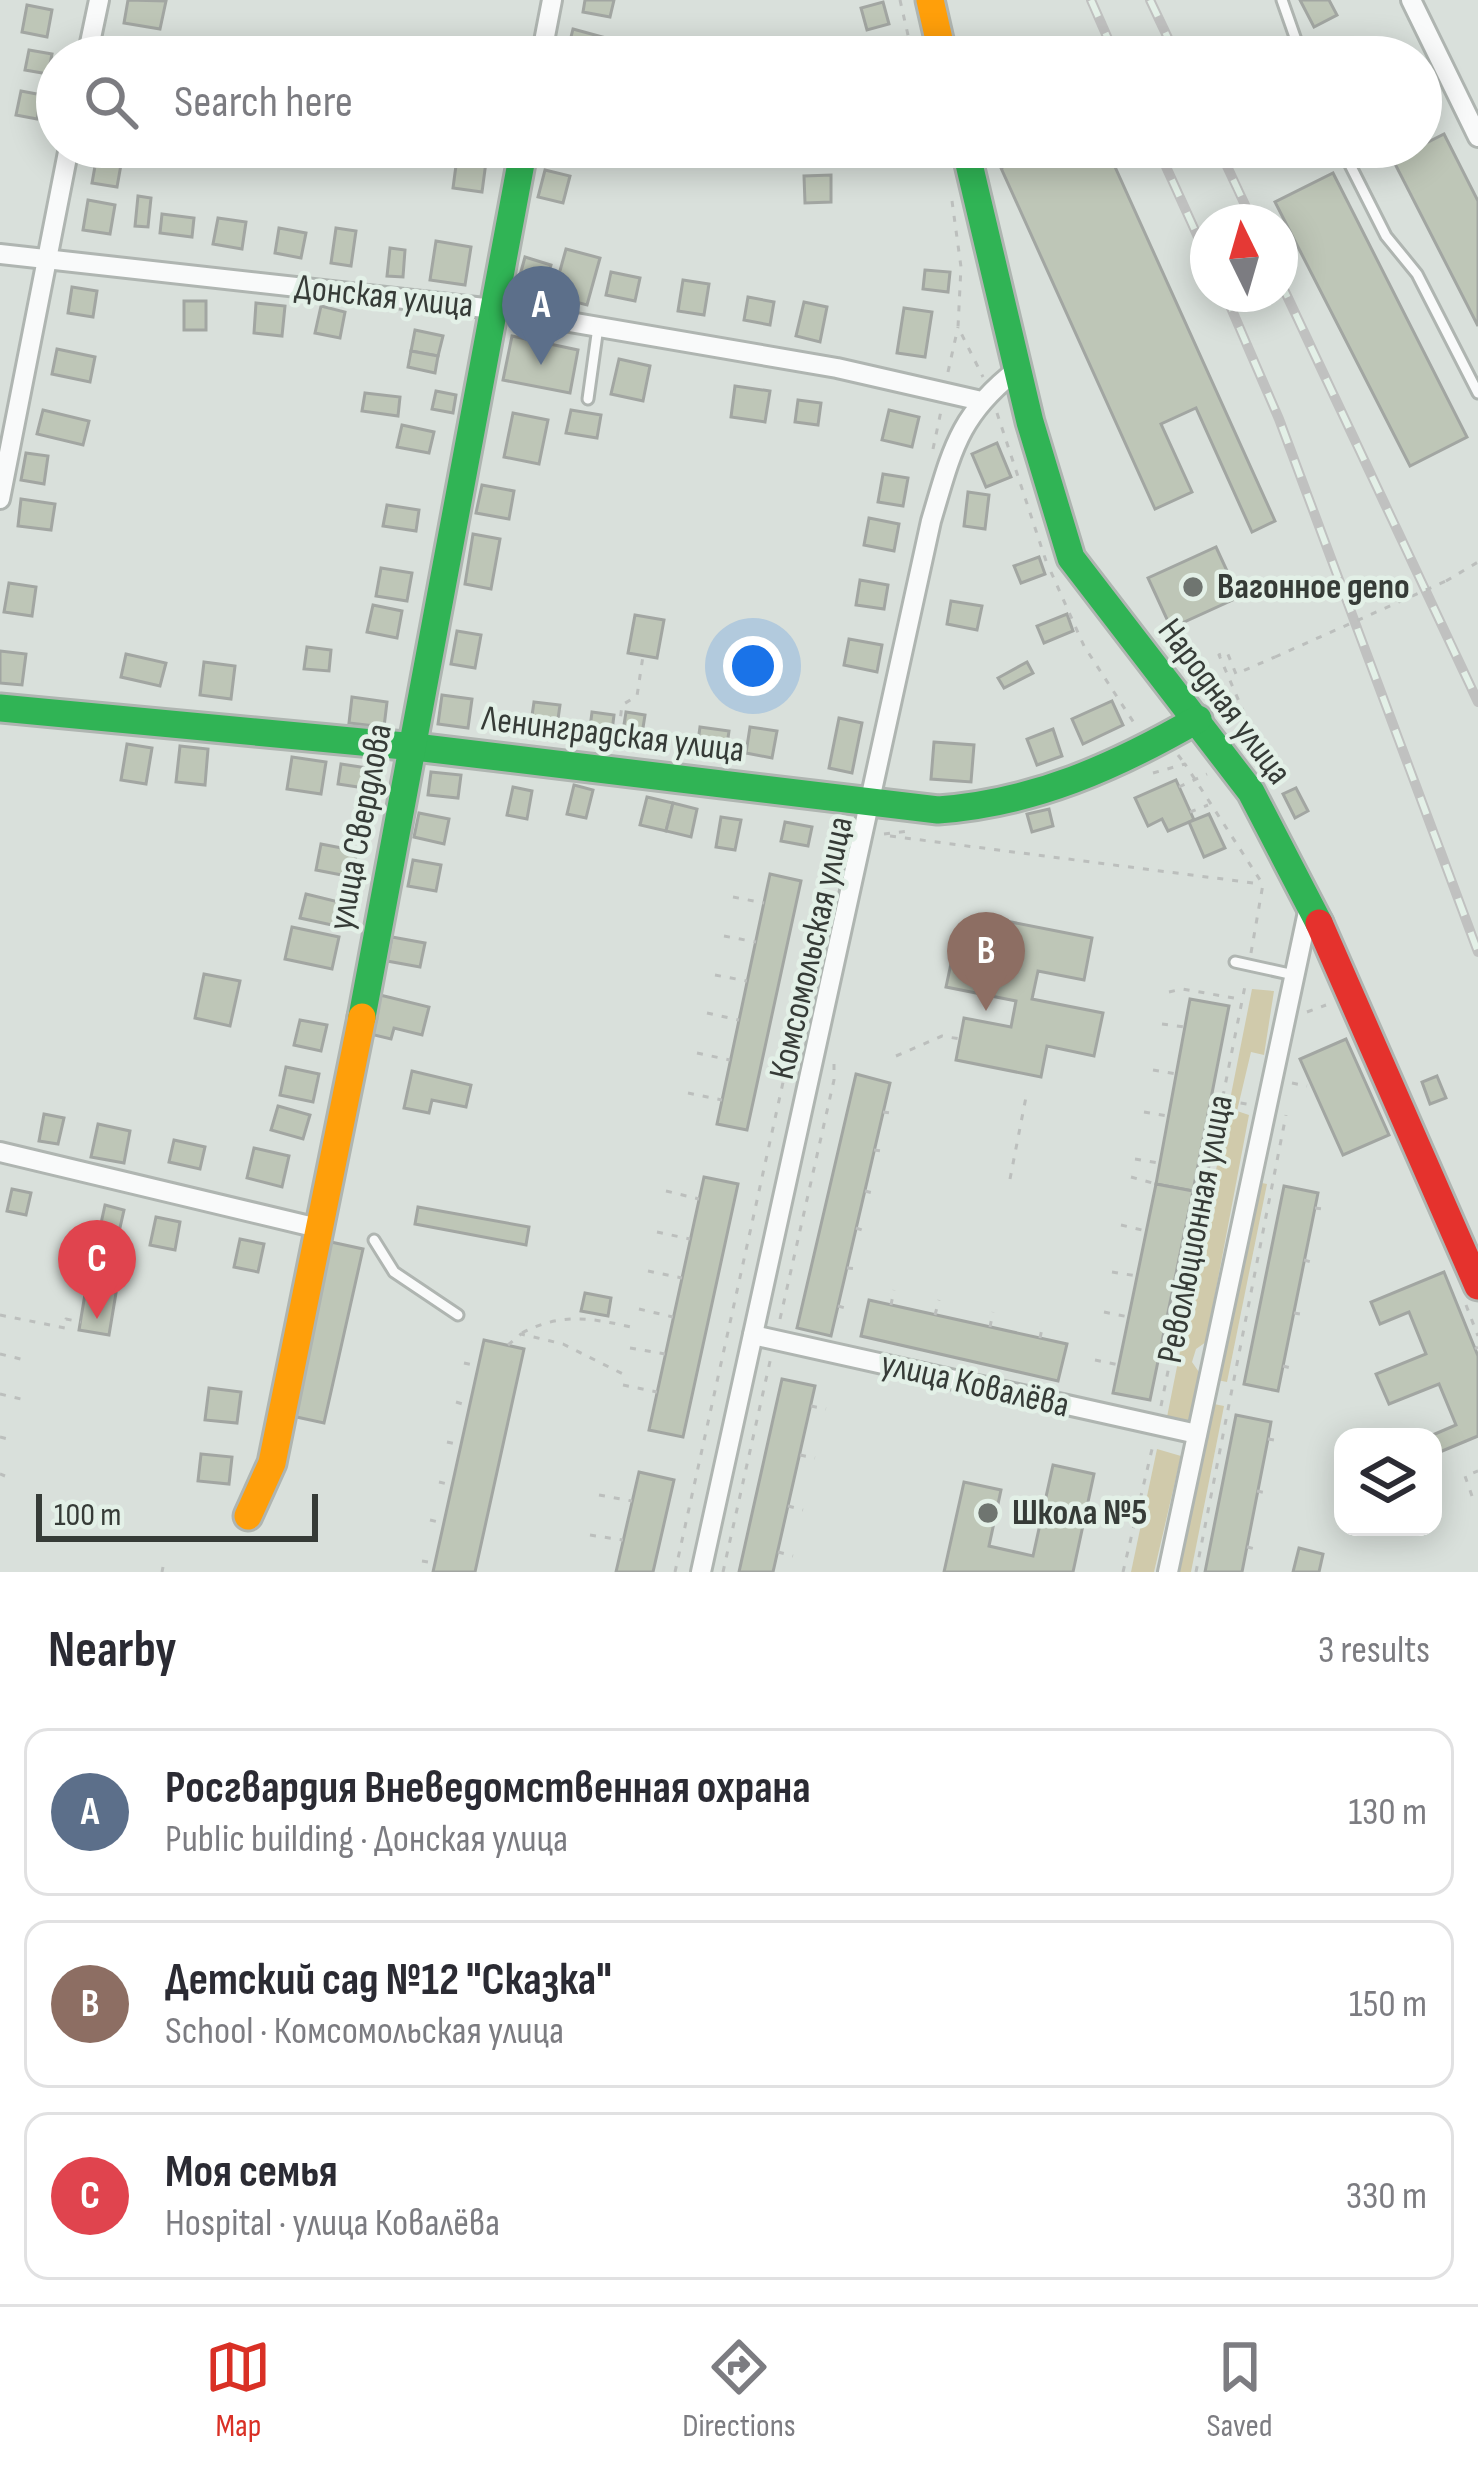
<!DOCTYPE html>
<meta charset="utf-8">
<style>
:root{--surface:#fff;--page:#f7f7f7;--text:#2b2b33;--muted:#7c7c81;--line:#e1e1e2;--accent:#d93025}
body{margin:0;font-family:"Sofia Sans Condensed",sans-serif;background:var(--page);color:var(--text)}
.controls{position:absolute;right:36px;bottom:36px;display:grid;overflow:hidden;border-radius:24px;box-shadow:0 6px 30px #0003}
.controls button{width:108px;height:108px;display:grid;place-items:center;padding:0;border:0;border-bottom:3px solid var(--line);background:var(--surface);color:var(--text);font:60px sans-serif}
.compass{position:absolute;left:1190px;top:204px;width:108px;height:108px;border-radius:50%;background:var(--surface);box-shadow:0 6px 30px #0003;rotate:355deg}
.scale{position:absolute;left:36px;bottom:30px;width:282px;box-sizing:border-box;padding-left:12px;border:6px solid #363b37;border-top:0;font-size:33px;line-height:42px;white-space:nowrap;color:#363b37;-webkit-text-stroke:9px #e3f0e7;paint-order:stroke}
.you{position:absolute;left:753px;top:666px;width:42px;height:42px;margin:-30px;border:9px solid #fff;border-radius:50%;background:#1a73e8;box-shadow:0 0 0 18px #1a73e833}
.badge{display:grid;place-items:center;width:78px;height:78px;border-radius:50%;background:var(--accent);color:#fff;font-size:39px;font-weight:700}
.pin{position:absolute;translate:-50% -99px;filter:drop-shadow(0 3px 6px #0008)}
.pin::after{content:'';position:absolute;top:63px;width:42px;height:36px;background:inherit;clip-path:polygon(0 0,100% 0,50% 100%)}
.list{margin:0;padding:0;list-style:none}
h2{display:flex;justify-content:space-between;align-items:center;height:156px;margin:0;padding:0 48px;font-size:51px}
h2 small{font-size:39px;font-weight:400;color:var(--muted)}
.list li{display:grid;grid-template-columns:78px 1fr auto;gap:36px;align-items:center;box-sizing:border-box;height:168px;margin:0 24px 24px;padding:0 24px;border:3px solid var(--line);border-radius:24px}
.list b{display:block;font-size:45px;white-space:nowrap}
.list p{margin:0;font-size:39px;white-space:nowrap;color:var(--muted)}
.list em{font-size:39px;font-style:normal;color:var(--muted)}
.icon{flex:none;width:66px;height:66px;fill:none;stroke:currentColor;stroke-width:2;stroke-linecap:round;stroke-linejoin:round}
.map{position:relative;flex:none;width:1478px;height:1572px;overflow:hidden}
.search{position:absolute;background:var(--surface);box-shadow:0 6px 30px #0003;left:36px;right:36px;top:36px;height:132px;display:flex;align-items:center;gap:30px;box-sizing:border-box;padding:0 42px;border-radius:66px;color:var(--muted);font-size:45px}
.sheet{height:732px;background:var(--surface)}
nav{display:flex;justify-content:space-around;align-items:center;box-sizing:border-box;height:168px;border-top:3px solid var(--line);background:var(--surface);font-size:33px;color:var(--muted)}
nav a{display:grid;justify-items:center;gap:6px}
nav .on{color:var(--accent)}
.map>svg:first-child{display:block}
</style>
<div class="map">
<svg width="1478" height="1572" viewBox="0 0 1478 1572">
<rect width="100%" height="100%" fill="#d9e0db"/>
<g fill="#d0caab">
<path d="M1252,989L1274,991L1264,1055L1251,1052L1237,1111L1249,1115L1206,1342L1196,1349L1192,1362L1201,1375L1191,1420L1180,1426L1166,1422Z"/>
<path d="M1257,1182L1267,1184L1227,1382L1217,1380Z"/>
<path d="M1209,1403L1224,1406L1191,1572H1175Z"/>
<path d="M1157,1449L1181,1456L1154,1572H1131Z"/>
</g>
<g fill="#bec6b7" stroke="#a2a6a2" stroke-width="3">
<path d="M128,0L166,1L160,29L124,23Z"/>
<path d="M585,0H614L610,17L583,12Z"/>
<path d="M1300,0H1329L1337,15L1314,27Z"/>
<path d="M883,2L889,24L867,30L861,8Z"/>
<path d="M27,5L52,10L47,37L22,32Z"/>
<path d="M573,29L610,39L605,57L568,49Z"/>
<path d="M473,40L505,45L503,57H470Z"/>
<path d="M29,50L52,54L48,74L25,70Z"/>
<path d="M21,91L42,95L37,119L16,115Z"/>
<path d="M1444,134L1478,201V326L1393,160Z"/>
<path d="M1032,147H1106L1275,521L1252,532L1196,408L1161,424L1192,492L1155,509L1001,168L1035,152Z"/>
<path d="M97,155L122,159L117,187L92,183Z"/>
<path d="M457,158L486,162L482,192L453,188Z"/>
<path d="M545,170L570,176L563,203L538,197Z"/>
<path d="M1333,173L1467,437L1410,466L1275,202Z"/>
<path d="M831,175V202L805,203L804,176Z"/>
<path d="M138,196L151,198L148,227L135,226Z"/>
<path d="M88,200L115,205L110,234L83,230Z"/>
<path d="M162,214L194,218L192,237L160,233Z"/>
<path d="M218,218L246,222L242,249L213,244Z"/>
<path d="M279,228L306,233L301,258L275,253Z"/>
<path d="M336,228L356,231L351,266L331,263Z"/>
<path d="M436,241L471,247L465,285L430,280Z"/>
<path d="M390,248L405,250L403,277L387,276Z"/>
<path d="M566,249L600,258L587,305L553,296Z"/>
<path d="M525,257L551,265L543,293L517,286Z"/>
<path d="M925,270L950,272L948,292L923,289Z"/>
<path d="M611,272L640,278L635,301L606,295Z"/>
<path d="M683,280L709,284L704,315L678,311Z"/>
<path d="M72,287L97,291L93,317L68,313Z"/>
<path d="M748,297L774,302L770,325L744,320Z"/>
<rect x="184" y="301" width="22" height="29"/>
<path d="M804,302L827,307L820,342L796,336Z"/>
<path d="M256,303L285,306L282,336L254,333Z"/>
<path d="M321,306L345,312L340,338L315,333Z"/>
<path d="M904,308L932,312L925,357L897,353Z"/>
<path d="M415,330L443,336L438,356L411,351Z"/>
<path d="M512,336L578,350L570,393L503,380Z"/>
<path d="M57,349L95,357L90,382L52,374Z"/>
<path d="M411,351L438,356L435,373L408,367Z"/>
<path d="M619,359L650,366L643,401L611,394Z"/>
<path d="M735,386L770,391L765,422L731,417Z"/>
<path d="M436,391L456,395L453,413L432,409Z"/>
<path d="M365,393L400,397L398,416L362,411Z"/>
<path d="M798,400L821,403L818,425L795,422Z"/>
<path d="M43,410L89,421L83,445L37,434Z"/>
<path d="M571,410L601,415L597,438L566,433Z"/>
<path d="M889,410L919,417L912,447L882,440Z"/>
<path d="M513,413L548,420L539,464L504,457Z"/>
<path d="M402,425L434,432L429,453L397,447Z"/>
<path d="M997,443L1011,477L986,487L972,454Z"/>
<path d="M26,453L48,456L44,484L21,480Z"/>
<path d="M883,474L908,478L903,506L878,502Z"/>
<path d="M482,485L514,491L509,519L476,513Z"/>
<path d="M968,492L989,495L985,529L964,526Z"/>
<path d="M21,499L55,504L51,530L18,526Z"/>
<path d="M387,505L419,510L416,531L383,526Z"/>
<path d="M869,518L899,524L894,551L864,545Z"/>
<path d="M473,534L500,539L491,589L465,584Z"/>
<path d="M1216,547L1239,597L1171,628L1148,578Z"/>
<path d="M1039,557L1045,574L1021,583L1014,566Z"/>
<path d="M381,568L412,573L407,601L376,596Z"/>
<path d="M860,580L888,585L884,609L856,605Z"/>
<path d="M9,583L36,587L32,616L4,612Z"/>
<path d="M951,601L982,606L977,630L947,624Z"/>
<path d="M373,605L402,611L397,638L367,632Z"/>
<path d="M1067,614L1073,631L1044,643L1037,626Z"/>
<path d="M635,615L664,620L657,658L628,653Z"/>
<path d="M457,631L481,635L475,668L451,664Z"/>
<path d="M849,639L882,645L877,672L844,665Z"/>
<path d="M307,647L331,650L329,671L304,669Z"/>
<path d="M0,651L26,654L22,685L0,683Z"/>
<path d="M126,654L166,663L160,686L121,677Z"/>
<path d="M204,662L235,666L231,699L200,695Z"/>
<path d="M1027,662L1033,673L1004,688L998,678Z"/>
<path d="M442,695L472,699L468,728L438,724Z"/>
<path d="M352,697L387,702L384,727L349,723Z"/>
<path d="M1112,701L1123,725L1083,744L1072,719Z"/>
<path d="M534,702L560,705L556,733L530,729Z"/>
<path d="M592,712L614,715L611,739L589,736Z"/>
<path d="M626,712L645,715L640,747L621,744Z"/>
<path d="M839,718L862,723L852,773L829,768Z"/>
<path d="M700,727L729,731L725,759L696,755Z"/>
<path d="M750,727L777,731L772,758L746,753Z"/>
<path d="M1053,729L1062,756L1037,765L1027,739Z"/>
<path d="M934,742L974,745L971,782L931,779Z"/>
<path d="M127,744L152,748L146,784L121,780Z"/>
<path d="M180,746L208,749L205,785L176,782Z"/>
<path d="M292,757L326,762L321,794L287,789Z"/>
<path d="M341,764L374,769L371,789L338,784Z"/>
<path d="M431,772L461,775L458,798L428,795Z"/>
<path d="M1176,780L1194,820L1168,831L1162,819L1148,826L1135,798Z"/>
<path d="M574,785L593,790L586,818L567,814Z"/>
<path d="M513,787L532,791L527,819L507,815Z"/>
<path d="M1296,788L1308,811L1295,818L1283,794Z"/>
<path d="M647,797L673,803L666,831L640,825Z"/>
<path d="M673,803L697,809L691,837L666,831Z"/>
<path d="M1049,809L1053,826L1032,832L1027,814Z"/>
<path d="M419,813L449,819L444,844L414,837Z"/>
<path d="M1209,814L1225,848L1204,857L1189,822Z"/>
<path d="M721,817L741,820L735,850L716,847Z"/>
<path d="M785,822L812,827L808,846L781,841Z"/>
<path d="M321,844L357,851L352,877L316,870Z"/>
<path d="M413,860L441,865L436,891L408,886Z"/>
<path d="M770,874L801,881L747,1130L717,1124Z"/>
<path d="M306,894L347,904L341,927L300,918Z"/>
<path d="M1006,921L1092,938L1084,980L1038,971L1032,999L1103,1013L1094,1056L1047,1046L1041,1077L956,1060L964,1018L1011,1027L1016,1001L946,987L955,945L1000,954Z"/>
<path d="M292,927L339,937L332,969L285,959Z"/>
<path d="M392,937L425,943L420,967L387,961Z"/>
<path d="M204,974L240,981L230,1026L195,1018Z"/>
<path d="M380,995L429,1007L422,1035L394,1028L391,1039L370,1034Z"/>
<path d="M1190,999L1229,1006L1193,1191L1156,1184Z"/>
<path d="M300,1020L327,1025L321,1051L294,1045Z"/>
<path d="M1346,1039L1389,1135L1343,1155L1300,1059Z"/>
<path d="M286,1067L319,1074L313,1102L280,1095Z"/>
<path d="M412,1071L471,1085L466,1107L432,1100L429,1113L404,1108Z"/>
<path d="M856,1074L890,1083L831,1336L797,1328Z"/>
<path d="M1437,1076L1446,1098L1430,1104L1422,1082Z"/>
<path d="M278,1106L310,1115L303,1139L271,1130Z"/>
<path d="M44,1114L64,1118L58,1144L39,1141Z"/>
<path d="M98,1124L130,1131L124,1163L91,1157Z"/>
<path d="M174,1140L205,1147L200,1169L169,1162Z"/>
<path d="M254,1148L289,1156L282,1187L247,1178Z"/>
<path d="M704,1177L738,1184L683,1437L649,1430Z"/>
<path d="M1156,1184L1193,1191L1150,1400L1113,1393Z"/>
<path d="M1284,1186L1318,1193L1278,1391L1244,1384Z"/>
<path d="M12,1189L31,1193L26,1215L7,1211Z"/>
<path d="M105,1205L124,1210L119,1232L100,1228Z"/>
<path d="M418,1207L529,1227L526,1245L415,1224Z"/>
<path d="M156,1217L180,1222L175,1250L150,1245Z"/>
<path d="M240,1239L264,1244L258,1272L234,1267Z"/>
<path d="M331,1242L363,1249L324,1423L292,1416Z"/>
<path d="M1444,1272L1478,1356V1436L1435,1454L1433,1437H1428L1456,1425L1439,1384L1389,1404L1376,1374L1426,1354L1409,1312L1380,1324L1371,1302Z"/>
<path d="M86,1288L116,1293L109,1335L79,1330Z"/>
<path d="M585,1293L611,1298L608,1316L581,1311Z"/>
<path d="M869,1300L1067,1344L1058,1381L861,1336Z"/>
<path d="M484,1340L524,1349L475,1572H433Z"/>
<path d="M782,1379L815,1386L773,1572H739Z"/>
<path d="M209,1388L241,1392L237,1423L205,1420Z"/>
<path d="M1236,1415L1271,1422L1268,1439L1242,1572H1205Z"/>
<path d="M201,1454L232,1457L229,1484L198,1481Z"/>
<path d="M1053,1465L1094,1474L1073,1572H944L964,1482L1001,1490L989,1546L1033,1556Z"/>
<path d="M639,1472L674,1480L653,1572H616Z"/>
<path d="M1299,1548L1323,1554L1319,1572H1293Z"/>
</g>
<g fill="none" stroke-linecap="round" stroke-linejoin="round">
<defs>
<g id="lane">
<path d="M1282,0L1302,57"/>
<path d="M1341,147L1386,236L1417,274L1478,393"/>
<path d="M588,399L598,327"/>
<path d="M1235,962L1294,975"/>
<path d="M374,1240L394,1272L458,1315"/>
</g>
<g id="street">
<path d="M1411,0L1478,137"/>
<path d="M87,57L99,0"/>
<path d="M541,57L552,0"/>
<path d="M0,254L494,309L837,368L977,400"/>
<path d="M0,499L69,147"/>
<path d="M0,1152L318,1228"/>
<path d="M753,1335L1197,1434"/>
<path d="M701,1572L931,521C952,451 958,415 1018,369"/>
<path d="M1168,1572L1309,907"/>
</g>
<g id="fast">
<path d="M965,147L1030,422L1071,558L1251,792L1319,923"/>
<path d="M0,708L415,747L938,810C1034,803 1115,767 1198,719"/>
<path d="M362,1017L524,147"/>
</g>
<g id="slow">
<path d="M930,0L943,57"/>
<path d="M248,1516L272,1463L362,1017"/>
</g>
<path id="jam" d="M1319,923L1478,1286"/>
</defs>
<use href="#lane" stroke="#afb5b1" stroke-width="15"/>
<use href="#street" stroke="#afb5b1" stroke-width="24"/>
<use href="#fast" stroke="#afb5b1" stroke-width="33"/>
<use href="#slow" stroke="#afb5b1" stroke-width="33"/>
<use href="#jam" stroke="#afb5b1" stroke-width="33"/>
<g stroke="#bcbfbd" stroke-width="3" stroke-dasharray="6 9" stroke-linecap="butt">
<path d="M900,0L913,57"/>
<path d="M939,147L945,168"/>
<path d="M952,201L961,267L958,327L983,377"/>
<path d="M948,372L958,327"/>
<path d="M997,413L1047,564"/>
<path d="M933,449L941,411"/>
<path d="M1051,572L1084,646L1136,726"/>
<path d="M1446,581L1478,562"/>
<path d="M617,746L622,705L637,696L643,656"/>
<path d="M1246,750L1257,743L1219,655L1227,652L1236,674L1275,657"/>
<path d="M1178,755L1185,764"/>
<path d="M1153,773L1185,764L1262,883"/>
<path d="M1179,787L1207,774"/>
<path d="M1190,812L1208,805"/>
<path d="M884,834L910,831"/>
<path d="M890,836L1261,884"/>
<path d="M733,897L764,903"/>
<path d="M724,936L756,942"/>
<path d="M1251,953L1263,884"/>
<path d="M715,975L747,981"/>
<path d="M1169,992L1182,989L1240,999"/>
<path d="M1307,1012L1326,1005"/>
<path d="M707,1013L739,1020"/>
<path d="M1162,1024L1185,1027"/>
<path d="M697,1053L730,1060"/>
<path d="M896,1056L942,1036L960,1039"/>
<path d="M1153,1070L1176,1074"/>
<path d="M1292,1083L1307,1086"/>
<path d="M688,1093L722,1100"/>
<path d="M1211,1098L1247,1104"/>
<path d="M883,1112L891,1113"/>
<path d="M1144,1112L1168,1116"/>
<path d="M874,1150L882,1151"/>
<path d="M1135,1159L1159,1163"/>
<path d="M1131,1177L1156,1184"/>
<path d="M1010,1179L1026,1097"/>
<path d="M666,1191L699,1199"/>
<path d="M865,1191L873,1193"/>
<path d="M1315,1208L1324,1209"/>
<path d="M1121,1225L1146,1231"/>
<path d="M856,1228L865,1231"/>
<path d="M657,1232L690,1239"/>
<path d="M1304,1260L1315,1263"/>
<path d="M847,1268L857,1269"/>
<path d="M648,1271L682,1278"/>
<path d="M1112,1272L1137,1276"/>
<path d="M891,1305L894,1290"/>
<path d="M1466,1305L1478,1336"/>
<path d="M838,1306L849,1309"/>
<path d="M639,1309L673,1317"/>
<path d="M1104,1312L1129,1317"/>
<path d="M1294,1313L1305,1315"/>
<path d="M0,1315L65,1328L66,1319L81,1322"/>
<path d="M935,1315L939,1300"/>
<path d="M780,1319L834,1080V1059"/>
<path d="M990,1327L993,1312"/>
<path d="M522,1333C562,1312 592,1318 635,1328"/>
<path d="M1040,1338L1043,1324"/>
<path d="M508,1345L521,1334L563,1344L625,1375"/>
<path d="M630,1348L665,1354"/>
<path d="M1475,1349L1478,1347"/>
<path d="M0,1354L29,1361"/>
<path d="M1095,1360L1119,1365"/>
<path d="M464,1363L478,1366"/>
<path d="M1283,1366L1295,1369"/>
<path d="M623,1385L657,1392"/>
<path d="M0,1394L21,1399"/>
<path d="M456,1402L469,1406"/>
<path d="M811,1406L826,1409"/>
<path d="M1161,1406L1246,981"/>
<path d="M0,1437L12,1440"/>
<path d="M1268,1439L1281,1441"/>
<path d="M447,1442L461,1445"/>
<path d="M800,1455L815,1458"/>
<path d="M0,1474L5,1476"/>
<path d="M439,1482L452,1485"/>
<path d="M1257,1491L1271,1494"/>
<path d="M599,1495L632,1501"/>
<path d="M1472,1496L1465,1476L1478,1471"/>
<path d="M788,1506L803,1510"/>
<path d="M430,1520L443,1523"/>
<path d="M590,1535L623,1540"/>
<path d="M1247,1547L1260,1550"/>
<path d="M778,1552L793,1556"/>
<path d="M422,1561L435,1563"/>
<path d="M162,1572L163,1567"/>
<path d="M675,1572L840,824"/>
<path d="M723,1572L771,1357"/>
<path d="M1123,1572L1153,1445"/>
<path d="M1196,1572L1286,1115"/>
</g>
<use href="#lane" stroke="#f9fafa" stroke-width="9"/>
<use href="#street" stroke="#f9fafa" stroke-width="18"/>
<use href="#fast" stroke="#30b455" stroke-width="27"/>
<use href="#slow" stroke="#ff9f0a" stroke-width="27"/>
<use href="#jam" stroke="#e5322d" stroke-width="27"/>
<defs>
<g id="rail">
<path d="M1091,0L1116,57"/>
<path d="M1150,0L1177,57"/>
<path d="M1157,147L1208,259"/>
<path d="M1218,147L1253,222"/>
<path d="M1280,281L1478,702"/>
<path d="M1225,294L1279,419L1478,952"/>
</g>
</defs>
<use href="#rail" stroke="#c0c1c0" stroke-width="10"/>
<use href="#rail" stroke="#e3f0e7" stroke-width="6" stroke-dasharray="18" stroke-linecap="butt"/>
<path stroke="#bcbfbd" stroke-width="3" stroke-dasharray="6 9" stroke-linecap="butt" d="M1275,657L1446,581"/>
</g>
<g fill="#6f7570" stroke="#e3f0e7" stroke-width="4.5">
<circle cx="1193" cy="587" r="12"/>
<circle cx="988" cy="1513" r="12"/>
</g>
<g text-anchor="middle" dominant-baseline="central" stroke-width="9" stroke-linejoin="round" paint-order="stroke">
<g font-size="36" fill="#363b37" stroke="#e3f0e7">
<text transform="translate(384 297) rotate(6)">Донская улица</text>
<text transform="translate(1224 702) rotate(53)">Народная улица</text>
<text transform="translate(613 735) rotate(7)">Ленинградская улица</text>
<text transform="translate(361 827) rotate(-79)">улица Свердлова</text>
<text transform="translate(812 948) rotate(-77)">Комсомольская улица</text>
<text transform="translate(1196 1229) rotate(-79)">Революционная улица</text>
<text transform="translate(975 1385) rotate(13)">улица Ковалёва</text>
</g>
<g font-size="36" font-weight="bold" fill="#363b37" stroke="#e3f0e7" text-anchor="start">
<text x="1217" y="587">Вагонное депо</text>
<text x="1012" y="1513">Школа №5</text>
</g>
</g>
</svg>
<div class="controls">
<button><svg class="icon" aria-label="layers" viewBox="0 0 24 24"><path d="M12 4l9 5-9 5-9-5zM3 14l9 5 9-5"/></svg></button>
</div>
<svg class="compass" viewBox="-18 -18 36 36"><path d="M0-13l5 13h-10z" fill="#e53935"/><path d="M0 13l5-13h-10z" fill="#7c7c81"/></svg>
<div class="scale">100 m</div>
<div class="you"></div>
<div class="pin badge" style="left:541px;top:365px;background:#5c6f8a">A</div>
<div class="pin badge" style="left:986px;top:1011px;background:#8d6e63">B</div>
<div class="pin badge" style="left:97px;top:1319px;background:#e0444e">C</div>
<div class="search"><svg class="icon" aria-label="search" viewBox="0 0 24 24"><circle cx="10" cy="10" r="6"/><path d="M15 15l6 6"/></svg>Search here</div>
</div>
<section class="sheet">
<h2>Nearby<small>3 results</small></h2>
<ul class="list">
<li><span class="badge" style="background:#5c6f8a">A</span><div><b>Росгвардия Вневедомственная охрана</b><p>Public building · Донская улица</p></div><em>130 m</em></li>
<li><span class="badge" style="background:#8d6e63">B</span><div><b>Детский сад №12 &quot;Сказка&quot;</b><p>School · Комсомольская улица</p></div><em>150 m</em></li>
<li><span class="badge" style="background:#e0444e">C</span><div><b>Моя семья</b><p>Hospital · улица Ковалёва</p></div><em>330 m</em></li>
</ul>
</section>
<nav>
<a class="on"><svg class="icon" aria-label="map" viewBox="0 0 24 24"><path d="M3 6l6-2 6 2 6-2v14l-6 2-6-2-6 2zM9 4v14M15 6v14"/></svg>Map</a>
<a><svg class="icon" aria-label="directions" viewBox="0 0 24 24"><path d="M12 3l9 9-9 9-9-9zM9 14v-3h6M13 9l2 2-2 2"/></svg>Directions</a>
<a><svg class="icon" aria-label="saved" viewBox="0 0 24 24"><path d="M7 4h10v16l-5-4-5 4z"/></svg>Saved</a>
</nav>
